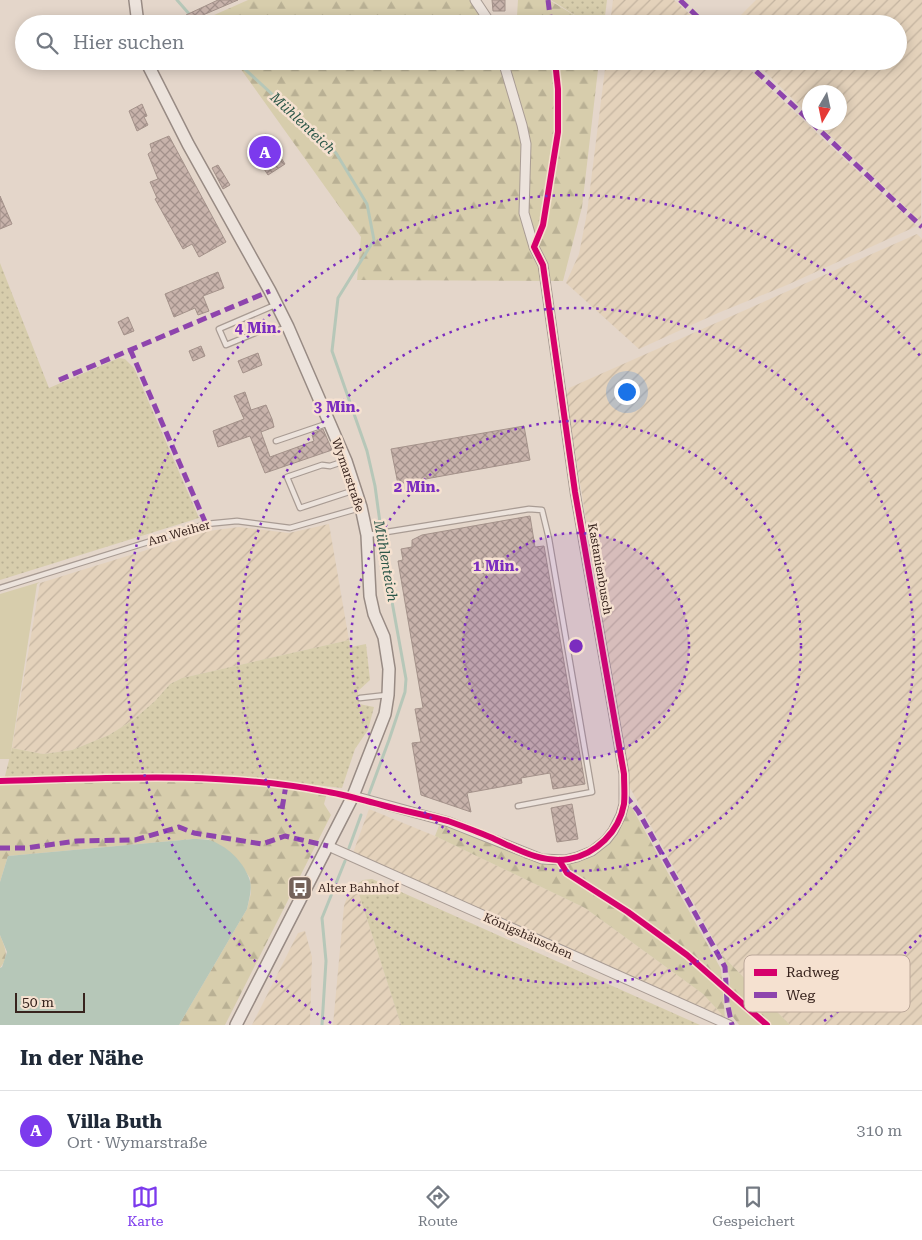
<!DOCTYPE html>
<html lang="de">
<meta charset="utf-8">
<style>
:root{--surface:#fff;--page:#f6f6f7;--text:#1f2937;--muted:#747a83;--line:#e0e1e3;--accent:#7c3aed}
body{margin:0;font-family:"Roboto Serif",serif;background:var(--page);color:var(--text)}
.compass{position:absolute;left:802px;top:85px;width:45px;height:45px;border-radius:50%;background:var(--surface);box-shadow:0 2px 12px #0003;rotate:189deg}
.scale{position:absolute;left:15px;bottom:12px;width:70px;box-sizing:border-box;padding-left:5px;border:2px solid #37231d;border-top:0;font-size:14px;line-height:18px;white-space:nowrap;color:#37231d;-webkit-text-stroke:4px #f5e1d0;paint-order:stroke}
.you{position:absolute;left:626px;top:391px;width:18px;height:18px;margin:-12px;border:4px solid #fff;border-radius:50%;background:#1a73e8;box-shadow:0 0 0 8px #1a73e833}
.badge{display:grid;place-items:center;width:32px;height:32px;border-radius:50%;background:var(--accent);color:#fff;font-size:16px;font-weight:700}
.pin{position:absolute;translate:-50% -50%;border:2px solid #fff;box-shadow:0 1px 5px #0006}
.list{margin:0;padding:0;list-style:none}
h2{display:flex;justify-content:space-between;align-items:center;height:65px;margin:0;padding:0 20px;font-size:21px}
h2 small{font-size:16px;font-weight:400;color:var(--muted)}
.list li{display:grid;grid-template-columns:32px 1fr auto;gap:15px;align-items:center;box-sizing:border-box;height:80px;padding:0 20px;border-top:1px solid var(--line)}
.list b{display:block;font-size:19px;white-space:nowrap}
.list p{margin:0;font-size:16px;white-space:nowrap;color:var(--muted)}
.list em{font-size:16px;font-style:normal;color:var(--muted)}
.icon{flex:none;width:28px;height:28px;fill:none;stroke:currentColor;stroke-width:2;stroke-linecap:round;stroke-linejoin:round}
.map{position:relative;flex:none;width:922px;height:1025px;overflow:hidden}
.search{position:absolute;background:var(--surface);box-shadow:0 2px 12px #0003;left:15px;right:15px;top:15px;height:55px;display:flex;align-items:center;gap:12px;box-sizing:border-box;padding:0 18px;border-radius:28px;color:var(--muted);font-size:19px}
.sheet{height:145px;background:var(--surface)}
nav{display:flex;justify-content:space-around;align-items:center;box-sizing:border-box;height:70px;border-top:1px solid var(--line);background:var(--surface);font-size:14px;color:var(--muted)}
nav a{display:grid;justify-items:center;gap:2px}
nav .on{color:var(--accent)}
.map>svg:first-child{display:block}
</style>
<div class="map">
<svg width="922" height="1025" viewBox="0 0 922 1025">
<defs>
<pattern id="farmland-furrows" width="10" height="10" patternUnits="userSpaceOnUse" patternTransform="scale(1.25)"><rect width="10" height="10" fill="#e4d2bb"/><path d="M-1 1l2-2M0 10L10 0M9 11l2-2" fill="none" stroke="#c4b4a0"/></pattern>
<pattern id="grass-dots" width="8" height="8" patternUnits="userSpaceOnUse" patternTransform="scale(1.25)"><rect width="8" height="8" fill="#d7cdac"/><path d="M2 2h.1M6 6h.1" fill="none" stroke="#b9b094" stroke-width="1.8" stroke-linecap="round"/></pattern>
<pattern id="forest-firs" width="22" height="20" patternUnits="userSpaceOnUse" patternTransform="scale(1.25)"><rect width="22" height="20" fill="#d7cdac"/><path d="M5 1l3.5 6h-7zM16 11l3.5 6h-7z" fill="#b9b094"/></pattern>
<pattern id="building-cross-hatch" width="8" height="8" patternUnits="userSpaceOnUse" patternTransform="scale(1.25)"><rect width="8" height="8" fill="#c8b3ab"/><path d="M0 0l8 8M0 8l8-8" fill="none" stroke="#a3918b"/></pattern>
</defs>
<rect width="100%" height="100%" fill="#e4d6ca"/>
<g fill="url(#farmland-furrows)">
<path d="M613,0H674L701,24H610Z"/>
<path d="M756,0H922L921,222L817,123L840,122V92H810L809,115L754,61H898V24H732Z"/>
<path d="M606,61H741L839,154L917,226L787,285L718,313L639,349L566,283L579,254L587,213Z"/>
<path d="M917,234L922,239V1025H790L722,955L629,786L566,396L569,388Z"/>
<path d="M329,524L349,640L182,678L170,684L155,701L133,720L109,735L72,750L43,754L12,748L40,583L208,531L239,527L289,533Z"/>
<path d="M369,809L435,836L585,908L703,994L725,1018L353,853Z"/>
<path d="M356,885L401,1025H333L344,906L350,888Z"/>
<path d="M305,931L312,957L310,1025H252L298,933Z"/>
</g>
<g fill="url(#grass-dots)">
<path d="M551,0H607L604,24H589Z"/>
<path d="M0,263L49,388L119,358L125,359L134,368L199,518L0,580Z"/>
<path d="M349,640L351,647L366,644L370,680L358,691L359,704L374,707L368,730L355,749L342,788L229,775L138,774L4,780L12,748L43,754L72,750L109,735L133,720L155,701L170,684L182,678Z"/>
<path d="M372,879L700,1025H401L356,885L363,880Z"/>
</g>
<g fill="url(#forest-firs)">
<path d="M248,0H471L485,20L517,16L518,0H549L589,24H208L205,19Z"/>
<path d="M235,61H599L582,207L563,281L357,280L361,237Z"/>
<path d="M140,779L225,780L327,793L324,804L331,815L225,1025H179L247,909L251,893L250,878L238,860L208,839H193L8,856L0,882V784Z"/>
<path d="M631,806L721,969L725,1018L703,994L585,908L435,836L440,823L531,860L569,863L586,857L626,809Z"/>
<path d="M0,935C5,948 10,956 0,968Z"/>
<path d="M722,955L790,1025H739L733,1017L728,996L730,978Z"/>
</g>
<path fill="#d7cdac" d="M40,582L37,584L10,759H14H0V594Z"/>
<path fill="#b6c7b8" d="M193,839C198,839 204,839 209,840C226,845 243,861 249,878C253,888 249,899 247,909L179,1025H0V968L2,967L7,952L0,935V882L8,856Z"/>
<g fill="none" stroke-linecap="round" stroke-linejoin="round">
<g stroke="#b6c7b8" stroke-width="3">
<path d="M177,0L198,24"/>
<path d="M236,61L336,153L367,204L374,240L338,298L332,351L367,451L375,486L387,574L406,679L405,692L389,740L369,794"/>
<path d="M349,848L361,815"/>
<path d="M322,1025L326,961L322,918L345,861"/>
</g>
</g>
<g fill="url(#building-cross-hatch)" stroke="#a4928a">
<path d="M218,0H238L189,21L186,15Z"/>
<path d="M492,0H505V11H493Z"/>
<path d="M142,104L147,116L144,117L148,125L137,131L129,111Z"/>
<path d="M266,134L285,164L268,175L249,146Z"/>
<path d="M169,136L226,242L199,257L192,244L183,249L155,199L157,198L150,182L158,179L148,154L152,151L150,144Z"/>
<path d="M218,165L230,185L223,189L212,168Z"/>
<path d="M0,196L12,224L0,229Z"/>
<path d="M218,272L224,288L203,296L209,311L198,315L195,308L174,317L165,294Z"/>
<path d="M128,317L134,331L124,335L118,322Z"/>
<path d="M201,346L205,356L193,361L189,351Z"/>
<path d="M258,353L262,365L243,373L238,361Z"/>
<path d="M245,392L251,410L266,405L272,419L274,427L261,432L270,457L314,441L312,435L314,434V433L323,429L332,450L265,473L250,436L218,447L213,431L244,419L234,396Z"/>
<path d="M524,426L530,460L398,484L391,449Z"/>
<path d="M530,516L535,547L544,546L585,784L553,789L550,773L521,778L522,783L467,793L471,812L421,795L412,743L421,742L415,709L423,708L398,561L403,560L401,549L412,547V540L422,535Z"/>
<path d="M572,804L578,839L557,842L551,808Z"/>
</g>
<g fill="none" stroke-linecap="round" stroke-linejoin="round">
<defs>
<g id="lane">
<path d="M275,305L219,329L226,345L265,329L274,332L287,327"/>
<path d="M276,441L329,423"/>
<path d="M345,461L330,466L322,465L287,477L300,508L355,490"/>
<path d="M368,535L529,509L542,510L549,539L592,792L518,806"/>
<path d="M0,588L206,524L237,521L290,528L360,508"/>
<path d="M360,698L387,695"/>
</g>
<g id="street">
<path d="M475,0L491,24"/>
<path d="M353,796L449,822L542,859L565,860L577,857L592,851L606,840L613,831L621,815L624,804V774L575,492L543,265L534,247L524,213L526,144L522,125L503,61"/>
<path d="M328,846L729,1025"/>
</g>
<g id="secondary">
<path d="M135,0L138,24"/>
<path d="M146,61L188,144L270,291L288,327L346,461L361,507L367,535L370,596L374,614L384,637L389,669L388,695L385,714L353,796L236,1025"/>
</g>
</defs>
<use href="#lane" stroke="#a99c94" stroke-width="7"/>
<use href="#street" stroke="#a99c94" stroke-width="11"/>
<use href="#secondary" stroke="#988b84" stroke-width="14"/>
<use href="#lane" stroke="#ece3dc" stroke-width="4.5"/>
<use href="#street" stroke="#ece3dc" stroke-width="9"/>
<use href="#secondary" stroke="#ece3dc" stroke-width="11"/>
<g stroke="#8e44ad" stroke-width="5" stroke-dasharray="10 5" stroke-linecap="butt">
<path d="M548,0L551,24"/>
<path d="M680,0L705,24"/>
<path d="M745,61L810,121"/>
<path d="M811,122L922,227"/>
<path d="M130,349L206,524"/>
<path d="M59,380L270,291"/>
<path d="M625,795L638,811L725,967L727,1002L732,1025"/>
<path d="M282,809L286,785"/>
<path d="M0,848H26L77,841L135,840L179,827L194,833L262,844L285,836L328,846"/>
</g>
<defs>
<g id="cycleway">
<path d="M0,781C108,778 216,771 323,791C343,794 362,800 382,805C404,811 426,815 448,821C462,826 476,831 490,837C515,848 541,864 569,859C596,854 619,832 624,804C625,794 624,784 624,774L575,492L543,265L534,247L543,225L558,132V89L555,61"/>
<path d="M559,860L567,873L628,912L687,955L767,1025"/>
</g>
</defs>
<use href="#cycleway" stroke="#f5e1d0" stroke-width="9"/>
<use href="#cycleway" stroke="#d6006c" stroke-width="6"/>
</g>
<circle cx="576" cy="646" r="113" fill="#7b2cbf" fill-opacity=".12"/>
<g fill="none" stroke="#7b2cbf" stroke-width="2.5" stroke-dasharray="2.5 5">
<circle cx="576" cy="646" r="113"/>
<circle cx="576" cy="646" r="225"/>
<circle cx="576" cy="646" r="338"/>
<path d="M921 935A450 450 0 0 1 821 1023M331 1023A450 450 0 1 1 921 357"/>
</g>
<defs>
<symbol id="bus-square" viewBox="-11 -11 22 22"><rect x="-9" y="-9" width="18" height="18" rx="4" fill="#74625a" stroke="#f5e1d0"/><path d="M-5-6H5V4H4V6H2V4H-2V6H-4V4H-5ZM-3.5-4V0h7V-4ZM-3.5 1.2v1.5H-2V1.2ZM2 1.2v1.5H3.5V1.2Z" fill="#fff"/></symbol>
</defs>
<g fill-rule="evenodd">
<use href="#bus-square" x="286" y="874" width="28" height="28"/>
</g>
<g text-anchor="middle" dominant-baseline="central" stroke-width="5" stroke-linejoin="round" paint-order="stroke">
<g font-size="12" fill="#37231d" stroke="#f5e1d0">
<text transform="translate(348 475) rotate(71)">Wymarstraße</text>
<text transform="translate(179 533) rotate(-16)">Am Weiher</text>
<text transform="translate(600 569) rotate(80)">Kastanienbusch</text>
<text transform="translate(528 936) rotate(24)">Königshäuschen</text>
</g>
<g font-size="12" fill="#37231d" stroke="#f5e1d0" text-anchor="start">
<text x="318" y="888">Alter Bahnhof</text>
</g>
<g font-size="14" font-style="italic" fill="#2c5749" stroke="#f5e1d0">
<text transform="translate(303 123) rotate(43)">Mühlenteich</text>
<text transform="translate(386 561) rotate(80)">Mühlenteich</text>
</g>
</g>
<rect x="744" y="955" width="166" height="57" rx="8" fill="#f5e1d0" stroke="#bca89a" stroke-width="1"/>
<rect x="754" y="969" width="23" height="7" fill="#d6006c"/>
<rect x="754" y="992" width="23" height="6" fill="#8e44ad"/>
<g font-size="14" fill="#37231d">
<text x="786" y="977">Radweg</text>
<text x="786" y="1000">Weg</text>
</g>
<circle cx="576" cy="646" r="8" fill="#7b2cbf" stroke="#f5e1d0" stroke-width="2.5"/>
<g font-size="15" text-anchor="middle" font-weight="bold" fill="#7b2cbf" stroke="#f5e1d0" stroke-width="5" stroke-linejoin="round" paint-order="stroke">
<text x="258" y="333">4 Min.</text>
<text x="337" y="412">3 Min.</text>
<text x="417" y="492">2 Min.</text>
<text x="496" y="571">1 Min.</text>
</g>
</svg>
<svg class="compass" viewBox="-18 -18 36 36"><path d="M0-13l5 13h-10z" fill="#e53935"/><path d="M0 13l5-13h-10z" fill="#747a83"/></svg>
<div class="scale">50 m</div>
<div class="you"></div>
<div class="pin badge" style="left:265px;top:152px">A</div>
<div class="search"><svg class="icon" aria-label="search" viewBox="0 0 24 24"><circle cx="10" cy="10" r="6"/><path d="M15 15l6 6"/></svg>Hier suchen</div>
</div>
<section class="sheet">
<h2>In der Nähe<small></small></h2>
<ul class="list">
<li><span class="badge">A</span><div><b>Villa Buth</b><p>Ort · Wymarstraße</p></div><em>310 m</em></li>
</ul>
</section>
<nav>
<a class="on"><svg class="icon" aria-label="map" viewBox="0 0 24 24"><path d="M3 6l6-2 6 2 6-2v14l-6 2-6-2-6 2zM9 4v14M15 6v14"/></svg>Karte</a>
<a><svg class="icon" aria-label="directions" viewBox="0 0 24 24"><path d="M12 3l9 9-9 9-9-9zM9 14v-3h6M13 9l2 2-2 2"/></svg>Route</a>
<a><svg class="icon" aria-label="saved" viewBox="0 0 24 24"><path d="M7 4h10v16l-5-4-5 4z"/></svg>Gespeichert</a>
</nav>
